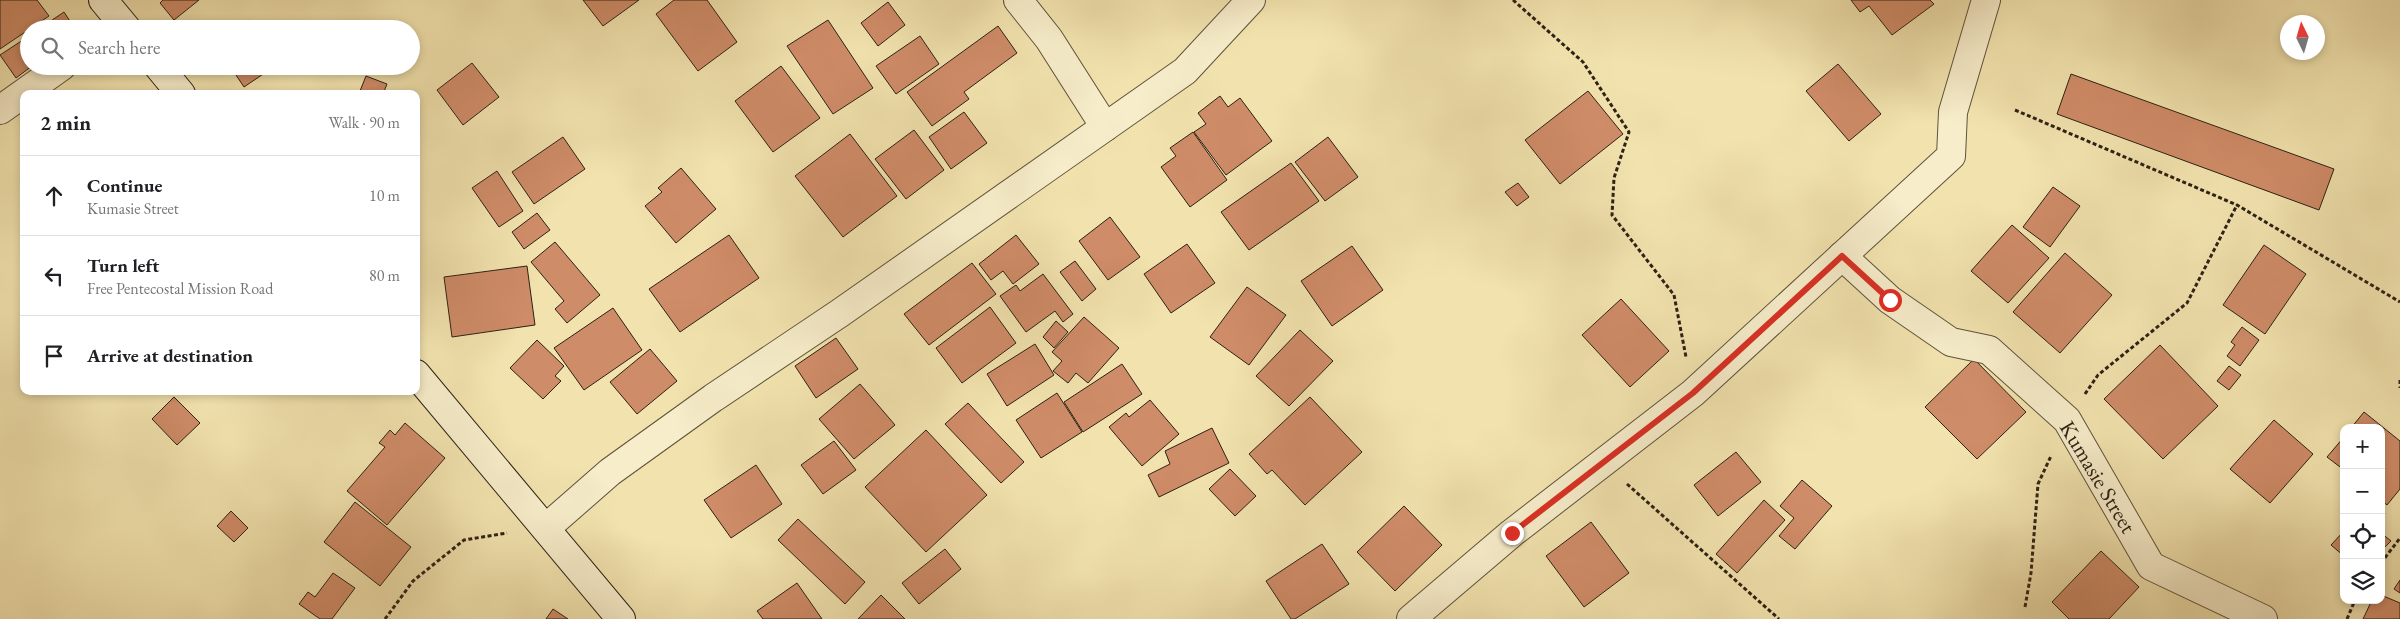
<!DOCTYPE html>
<meta charset="utf-8">
<style>
:root{--surface:#fff;--page:#f6f6f6;--text:#202124;--muted:#757577;--line:#e0e0e0}
body{margin:0;font-family:"EB Garamond",serif;background:var(--page);color:var(--text)}
.controls{position:absolute;right:15px;bottom:15px;display:grid;overflow:hidden;border-radius:10px;box-shadow:0 2px 8px #0003}
.controls button{width:45px;height:45px;display:grid;place-items:center;padding:0;border:0;border-bottom:1px solid var(--line);background:var(--surface);color:var(--text);font:25px sans-serif}
.compass{position:absolute;left:2280px;top:15px;width:45px;height:45px;border-radius:50%;background:var(--surface);box-shadow:0 2px 8px #0003;rotate:355deg}
.stop{position:absolute;width:15px;height:15px;margin:-11px;border:4px solid #d93025;border-radius:50%;background:#fff}
.stop.end{background:#d93025;border-color:#fff;box-shadow:0 1px 5px #0008}
.list{margin:0;padding:0;list-style:none}
h2{display:flex;justify-content:space-between;align-items:center;height:65px;margin:0;padding:0 20px;font-size:21px}
h2 small{font-size:16px;font-weight:400;color:var(--muted)}
.list li{display:grid;grid-template-columns:32px 1fr auto;gap:15px;align-items:center;box-sizing:border-box;height:80px;padding:0 20px;border-top:1px solid var(--line)}
.list b{display:block;font-size:19px;white-space:nowrap}
.list p{margin:0;font-size:16px;white-space:nowrap;color:var(--muted)}
.list em{font-size:16px;font-style:normal;color:var(--muted)}
.icon{flex:none;width:28px;height:28px;fill:none;stroke:currentColor;stroke-width:2;stroke-linecap:round;stroke-linejoin:round}
.map{position:relative;flex:none;width:2400px;height:619px;overflow:hidden}
.search{position:absolute;background:var(--surface);box-shadow:0 2px 8px #0003;left:20px;top:20px;width:400px;height:55px;display:flex;align-items:center;gap:12px;box-sizing:border-box;padding:0 18px;border-radius:28px;color:var(--muted);font-size:19px}
.panel{position:absolute;background:var(--surface);box-shadow:0 2px 8px #0003;left:20px;top:90px;width:400px;height:305px;border-radius:10px}
.map>svg:first-child{display:block}
</style>
<div class="map">
<svg width="2400" height="619" viewBox="0 0 2400 619">
<rect width="100%" height="100%" fill="#f2e3ae"/>
<filter id="stains"><feTurbulence type="fractalNoise" baseFrequency=".004" numOctaves="4"/><feColorMatrix values="0 0 0 0 .2 0 0 0 0 .09 0 0 0 0 .02 0 0 0 .5 -.17"/></filter>
<radialGradient id="worn" r=".72"><stop offset=".6" stop-color="#630" stop-opacity="0"/><stop offset="1" stop-color="#630" stop-opacity=".3"/></radialGradient>
<g fill="#cf8c68" stroke="#2c2115">
<path d="M0,0H37L49,16L0,49Z"/>
<path d="M163,0H199L174,20L160,3Z"/>
<path d="M583,0H639L603,26Z"/>
<path d="M674,0H707L737,42L698,71L656,14Z"/>
<path d="M1851,0H1930L1934,4L1892,35L1869,6L1860,12Z"/>
<path d="M888,2L905,25L878,46L861,23Z"/>
<path d="M64,12L75,29H39Z"/>
<path d="M250,20L256,29H238Z"/>
<path d="M828,20L873,88L833,114L787,46Z"/>
<path d="M998,26L1017,53L964,92L969,99L932,126L907,92Z"/>
<path d="M29,36V66H32L16,78L0,55Z"/>
<path d="M920,36L939,64L896,94L876,66Z"/>
<path d="M472,63L499,97L463,125L437,90Z"/>
<path d="M1838,64L1881,114L1849,141L1806,91Z"/>
<path d="M230,66H275L244,87Z"/>
<path d="M781,66L820,118L773,152L735,101Z"/>
<path d="M2071,74L2334,169L2319,210L2057,114Z"/>
<path d="M366,76L387,84L383,94H367L360,91Z"/>
<path d="M1588,91L1623,134L1560,184L1525,140Z"/>
<path d="M1220,96L1228,107L1240,98L1272,141L1226,175L1194,132L1206,124L1198,113Z"/>
<path d="M964,112L987,143L951,169L929,137Z"/>
<path d="M914,130L944,170L906,199L875,159Z"/>
<path d="M1193,132L1227,180L1190,207L1161,167L1176,156L1170,148Z"/>
<path d="M850,134L897,196L843,237L795,176Z"/>
<path d="M563,137L585,169L534,204L512,172Z"/>
<path d="M1328,137L1358,177L1325,201L1295,162Z"/>
<path d="M1291,163L1319,201L1249,250L1221,212Z"/>
<path d="M681,168L716,209L676,243L645,206L662,192L658,188Z"/>
<path d="M497,171L523,211L499,227L472,188Z"/>
<path d="M1518,183L1529,197L1517,206L1505,192Z"/>
<path d="M2053,187L2080,206L2050,247L2023,227Z"/>
<path d="M537,213L550,230L524,249L512,232Z"/>
<path d="M1110,217L1140,257L1108,280L1079,241Z"/>
<path d="M2012,225L2049,258L2008,303L1971,271Z"/>
<path d="M729,235L759,278L680,332L649,289Z"/>
<path d="M1016,235L1039,264L1013,284L1003,271L991,280L979,264Z"/>
<path d="M555,242L600,295L567,323L555,309L564,301L531,262Z"/>
<path d="M1187,244L1215,283L1171,313L1144,274Z"/>
<path d="M2264,245L2306,274L2265,334L2223,305Z"/>
<path d="M1352,246L1383,290L1332,326L1301,281Z"/>
<path d="M2065,253L2112,295L2060,353L2013,312Z"/>
<path d="M1075,261L1096,289L1082,301L1060,272Z"/>
<path d="M972,263L996,294L929,345L904,314Z"/>
<path d="M527,266L535,325L452,337L444,277Z"/>
<path d="M1043,274L1073,314L1063,322L1055,311L1026,332L1000,296L1016,285L1020,291Z"/>
<path d="M1247,287L1286,315L1249,365L1210,337Z"/>
<path d="M1621,299L1669,351L1630,387L1582,335Z"/>
<path d="M990,307L1016,343L962,383L936,348Z"/>
<path d="M613,308L642,350L584,390L554,348Z"/>
<path d="M1084,317L1119,348L1088,383L1076,373L1068,383L1053,371L1062,361L1052,352Z"/>
<path d="M1056,321L1068,332L1054,348L1043,337Z"/>
<path d="M2242,327L2259,340L2240,366L2227,356L2235,345L2231,342Z"/>
<path d="M1300,330L1333,361L1289,406L1256,376Z"/>
<path d="M836,338L858,369L816,398L795,366Z"/>
<path d="M537,340L564,366L555,376L561,381L543,399L510,368Z"/>
<path d="M1035,344L1054,375L1007,406L987,374Z"/>
<path d="M2160,345L2218,406L2163,459L2104,399Z"/>
<path d="M650,349L677,381L637,414L610,382Z"/>
<path d="M1974,359L2026,412L1977,459L1925,407Z"/>
<path d="M1122,364L1142,394L1083,432L1064,402Z"/>
<path d="M2229,366L2241,375L2229,390L2217,381Z"/>
<path d="M860,384L895,425L854,459L819,419Z"/>
<path d="M1057,393L1082,432L1041,458L1016,420Z"/>
<path d="M174,397L200,423L177,445L152,419Z"/>
<path d="M1310,397L1362,452L1305,505L1272,470L1267,474L1249,454Z"/>
<path d="M1150,400L1179,434L1142,466L1109,427L1126,413L1129,417Z"/>
<path d="M968,403L1024,462L1001,483L945,424Z"/>
<path d="M2364,412L2400,441V489L2387,505L2381,500V428H2351Z"/>
<path d="M2274,420L2313,454L2270,503L2230,469Z"/>
<path d="M405,423L445,458L387,525L347,491L385,447L379,443L390,430L395,435Z"/>
<path d="M1212,428L1229,463L1159,497L1148,475L1170,464L1165,451Z"/>
<path d="M926,430L987,495L926,552L865,487Z"/>
<path d="M2344,437V470L2327,457Z"/>
<path d="M834,441L856,470L823,494L801,465Z"/>
<path d="M1736,452L1761,482L1718,516L1694,485Z"/>
<path d="M756,465L782,504L731,538L704,500Z"/>
<path d="M1230,469L1256,496L1235,516L1209,489Z"/>
<path d="M1802,480L1832,506L1795,549L1779,536L1794,518L1780,506Z"/>
<path d="M1764,500L1785,520L1737,573L1716,554Z"/>
<path d="M355,502L411,547L380,586L324,542Z"/>
<path d="M1404,506L1442,545L1395,591L1357,552Z"/>
<path d="M231,511L248,528L234,542L217,526Z"/>
<path d="M798,519L865,582L845,604L778,540Z"/>
<path d="M1591,522L1629,573L1584,607L1546,556Z"/>
<path d="M2344,531V556L2331,545Z"/>
<path d="M2381,533L2391,541L2381,551Z"/>
<path d="M1322,544L1349,584L1295,619H1291L1266,581Z"/>
<path d="M945,549L961,569L919,604L902,583Z"/>
<path d="M2101,551L2139,587L2109,619H2069L2052,602Z"/>
<path d="M333,573L355,588L332,619H320L299,604L308,592L315,597Z"/>
<path d="M2400,580V593L2394,589Z"/>
<path d="M797,583L822,619H763L757,611Z"/>
<path d="M881,595L905,619H858Z"/>
<path d="M2381,595L2400,603V619H2363L2372,600H2381Z"/>
<path d="M553,609L568,619H546Z"/>
</g>
<g fill="none" stroke-linecap="round" stroke-linejoin="round">
<defs>
<g id="minor">
<path d="M1018,0L1049,39L1105,127"/>
<path d="M0,110L62,66"/>
<path d="M1842,256L1890,300L1951,342L1989,350L2067,420L2151,566L2263,619"/>
<path d="M546,528L610,472L713,398L840,313L1185,71L1251,0"/>
<path d="M1411,619L1512,533L1693,393L1951,156L1953,112L1986,0"/>
</g>
<g id="secondary">
<path d="M103,0L127,29"/>
<path d="M158,66L181,94"/>
<path d="M416,374L621,619"/>
</g>
</defs>
<use href="#minor" stroke="#5e523b" stroke-width="30"/>
<use href="#secondary" stroke="#2c2115" stroke-width="30"/>
<g stroke="#2c2115" stroke-width="3" stroke-dasharray="4 2.5" stroke-linecap="butt">
<path d="M1513,0L1583,62L1629,132L1614,178L1612,215L1674,295L1686,357"/>
<path d="M2015,110L2237,205L2400,302"/>
<path d="M2400,380V388"/>
<path d="M2085,394L2098,375L2187,303L2237,205"/>
<path d="M1627,484L1779,619"/>
<path d="M2381,563L2400,538"/>
<path d="M2025,607L2031,573L2038,484L2051,456"/>
<path d="M385,619L413,581L464,540L507,533"/>
<path d="M2347,619L2355,600"/>
</g>
<use href="#minor" stroke="#f7edca" stroke-width="28"/>
<use href="#secondary" stroke="#f7edca" stroke-width="28"/>
</g>
<g fill="none" stroke-linecap="round" stroke-linejoin="round">
<path stroke="#d93025" stroke-width="6" d="M1512,533L1693,393L1842,256L1890,300"/>
</g>
<g text-anchor="middle" dominant-baseline="central" stroke-width="4.5" stroke-linejoin="round" paint-order="stroke">
<g font-size="22" fill="#2c2115" stroke="#f7edca">
<text transform="translate(2098 477) rotate(59)">Kumasie Street</text>
</g>
</g>
<rect width="100%" height="100%" filter="url(#stains)"/>
<rect width="100%" height="100%" fill="url(#worn)"/>
</svg>
<div class="controls">
<button>+</button>
<button>−</button>
<button><svg class="icon" aria-label="locate" viewBox="0 0 24 24"><circle cx="12" cy="12" r="6"/><path d="M12 2v4M12 18v4M2 12h4M18 12h4"/></svg></button>
<button><svg class="icon" aria-label="layers" viewBox="0 0 24 24"><path d="M12 4l9 5-9 5-9-5zM3 14l9 5 9-5"/></svg></button>
</div>
<svg class="compass" viewBox="-18 -18 36 36"><path d="M0-13l5 13h-10z" fill="#e53935"/><path d="M0 13l5-13h-10z" fill="#757577"/></svg>
<div class="stop" style="left:1890px;top:300px"></div>
<div class="stop end" style="left:1512px;top:533px"></div>
<div class="search"><svg class="icon" aria-label="search" viewBox="0 0 24 24"><circle cx="10" cy="10" r="6"/><path d="M15 15l6 6"/></svg>Search here</div>
<section class="panel">
<h2>2 min<small>Walk · 90 m</small></h2>
<ul class="list">
<li><svg class="icon" aria-label="ahead" viewBox="0 0 24 24"><path d="M12 20V5M6 11l6-6 6 6"/></svg><div><b>Continue</b><p>Kumasie Street</p></div><em>10 m</em></li>
<li><svg class="icon" aria-label="left" viewBox="0 0 24 24"><path d="M17 20v-9H6M10 6l-5 5 5 5"/></svg><div><b>Turn left</b><p>Free Pentecostal Mission Road</p></div><em>80 m</em></li>
<li><svg class="icon" aria-label="arrive" viewBox="0 0 24 24"><path d="M6 21V4h12l-3 4 3 4H6"/></svg><div><b>Arrive at destination</b></div></li>
</ul>
</section>
</div>
